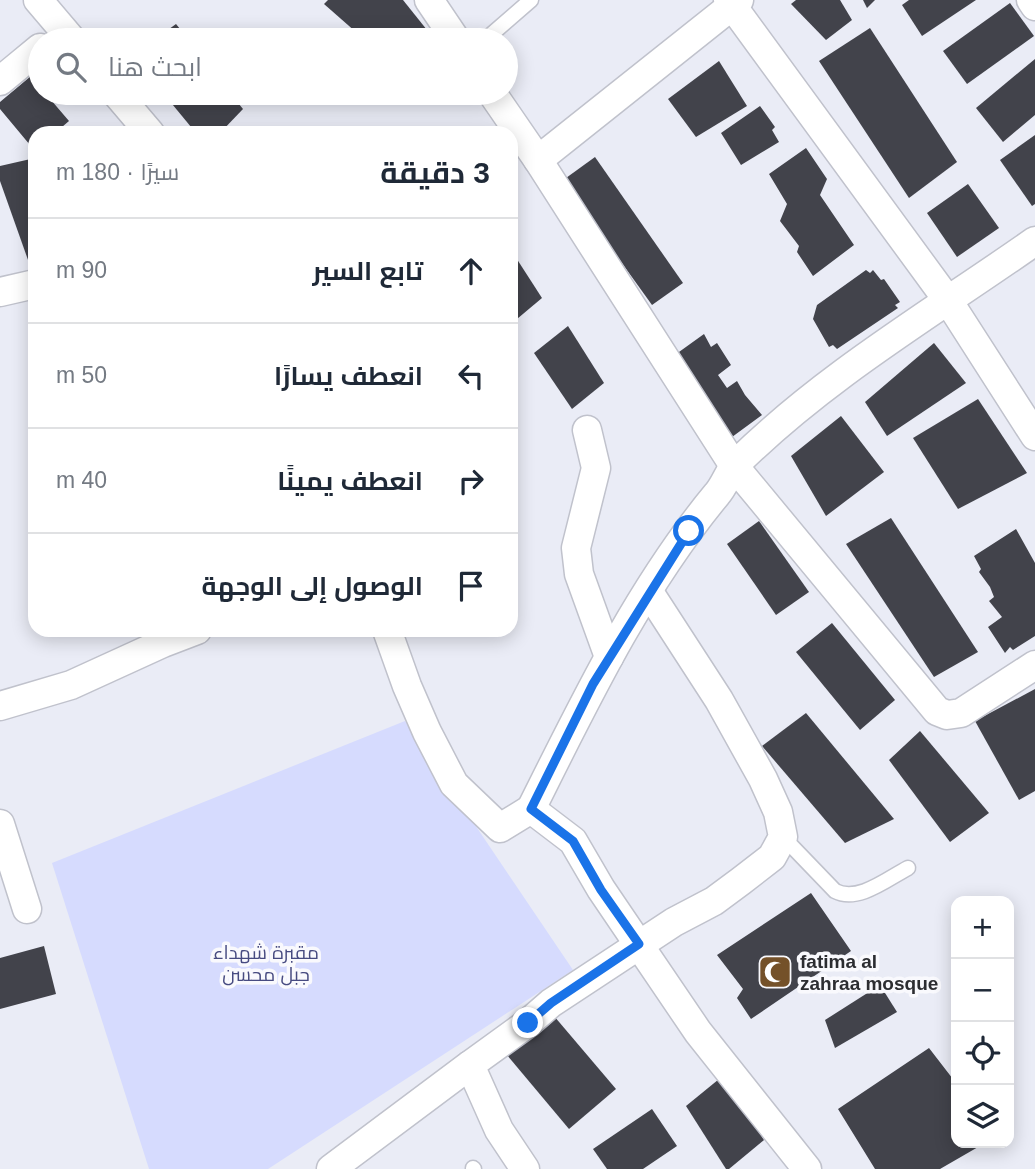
<!DOCTYPE html>
<html lang="ar">
<meta charset="utf-8">
<style>
:root{--surface:#fff;--page:#f6f6f7;--text:#1f2937;--muted:#747a83;--line:#e0e1e3}
body{margin:0;font-family:Arial,Cairo,sans-serif;background:var(--page);color:var(--text);direction:rtl}
.controls{position:absolute;right:21px;bottom:21px;display:grid;overflow:hidden;border-radius:14px;box-shadow:0 4px 18px #0003}
.controls button{width:63px;height:63px;display:grid;place-items:center;padding:0;border:0;border-bottom:2px solid var(--line);background:var(--surface);color:var(--text);font:35px sans-serif}
.stop{position:absolute;width:21px;height:21px;margin:-16px;border:5px solid #1a73e8;border-radius:50%;background:#fff}
.stop.end{background:#1a73e8;border-color:#fff;box-shadow:0 2px 7px #0008}
.list{margin:0;padding:0;list-style:none}
h2{display:flex;justify-content:space-between;align-items:center;height:91px;margin:0;padding:0 28px;font-size:30px}
h2 small{font-size:23px;font-weight:400;color:var(--muted)}
.list li{display:grid;grid-template-columns:46px 1fr auto;gap:21px;align-items:center;box-sizing:border-box;height:105px;padding:0 28px;border-top:2px solid var(--line)}
.list b{display:block;font-size:26px;white-space:nowrap}
.list em{font-size:23px;font-style:normal;color:var(--muted)}
.icon{flex:none;width:38px;height:38px;fill:none;stroke:currentColor;stroke-width:2;stroke-linecap:round;stroke-linejoin:round}
.map{position:relative;flex:none;width:1035px;height:1169px;overflow:hidden;direction:ltr}
.search{position:absolute;background:var(--surface);box-shadow:0 4px 18px #0003;left:28px;top:28px;width:490px;height:77px;display:flex;align-items:center;gap:18px;box-sizing:border-box;padding:0 24px;border-radius:38px;color:var(--muted);font-size:26px}
.panel{position:absolute;background:var(--surface);box-shadow:0 4px 18px #0003;left:28px;top:126px;width:490px;height:511px;border-radius:21px;direction:rtl}
.map>svg:first-child{display:block}
</style>
<div class="map">
<svg width="1035" height="1169" viewBox="0 0 1035 1169">
<rect width="100%" height="100%" fill="#eaecf6"/>
<path fill="#d6dbfe" d="M405,721L573,970L268,1169H149L52,863Z"/>
<g fill="#42434b">
<path d="M328,0H403L435,40H365L324,4Z"/>
<path d="M796,0H840L852,20L826,40L791,4Z"/>
<path d="M863,0H875L867,8Z"/>
<path d="M909,0H976L922,36L902,5Z"/>
<path d="M1010,3L1034,36L967,84L943,51Z"/>
<path d="M176,24L189,40H154Z"/>
<path d="M870,28L957,162L909,198L819,61Z"/>
<path d="M1035,59V115L1003,142L976,108Z"/>
<path d="M719,61L747,106L696,137L668,99Z"/>
<path d="M31,76L40,87V93H45L69,121L55,133H35V151L0,109V102Z"/>
<path d="M163,93H230L243,109L220,133H196Z"/>
<path d="M760,106L775,127L772,130L779,142L741,165L721,133Z"/>
<path d="M264,126L269,133H255Z"/>
<path d="M1035,135V204L1032,206L1000,160Z"/>
<path d="M806,148L827,179L820,195L854,245L813,276L797,252L799,246L780,221L787,204L769,174Z"/>
<path d="M595,157L683,283L652,305L583,209L566,178Z"/>
<path d="M35,158V271L33,274L0,181V166Z"/>
<path d="M968,184L999,228L957,257L927,213Z"/>
<path d="M511,250L542,298L511,324Z"/>
<path d="M866,270L870,273L873,270L881,280L884,279L900,302L895,305L898,308L837,349L833,345L829,347L813,319L817,305Z"/>
<path d="M568,326L604,383L572,409L534,353Z"/>
<path d="M704,334L711,347L717,343L731,365L718,375L727,388L737,381L745,395L762,415L732,437L727,430L723,434L672,357Z"/>
<path d="M934,343L966,383L887,436L865,402Z"/>
<path d="M978,399L1027,473L958,509L913,438Z"/>
<path d="M841,416L884,472L826,516L791,456Z"/>
<path d="M891,518L978,652L934,677L846,544Z"/>
<path d="M759,521L809,592L776,615L727,544Z"/>
<path d="M1016,529L1035,563V636L1013,650L1010,647L1005,653L988,627L1002,617L989,601L994,597L990,587L979,572L981,569L974,556Z"/>
<path d="M832,623L895,700L860,730L796,652Z"/>
<path d="M1035,689V791L1019,800L975,721Z"/>
<path d="M806,713L894,819L845,843L762,746Z"/>
<path d="M920,731L989,813L950,842L889,760Z"/>
<path d="M811,893L851,951L751,1019L737,998L743,989L717,955Z"/>
<path d="M44,946L56,994L0,1009V958Z"/>
<path d="M880,985L897,1012L835,1048L825,1020Z"/>
<path d="M554,1016L616,1089L569,1129L507,1055Z"/>
<path d="M929,1048L956,1083V1143H985L940,1169H875L838,1109Z"/>
<path d="M724,1075L764,1140L729,1169H726L686,1106Z"/>
<path d="M652,1109L677,1146L643,1169H607L593,1149Z"/>
</g>
<g fill="none" stroke-linecap="round" stroke-linejoin="round">
<defs>
<g id="lane">
<path d="M485,40L531,0"/>
<path d="M783,837L835,891C858,903 887,879 908,868"/>
<path d="M473,1168L474,1169"/>
</g>
<g id="street">
<path d="M38,0L72,40"/>
<path d="M429,0L456,40"/>
<path d="M728,0L949,302L1035,436"/>
<path d="M1031,0L1035,6"/>
<path d="M0,81L40,48"/>
<path d="M116,93L150,133"/>
<path d="M492,93L538,160L734,466L937,711L947,715L961,713L1035,665"/>
<path d="M538,160L739,0"/>
<path d="M0,292L35,284"/>
<path d="M587,430L596,468L576,548L579,574L609,657"/>
<path d="M387,630L407,686L427,732L454,784L500,828L531,809L573,841L601,889L698,1032L807,1169"/>
<path d="M0,706L71,685L163,643L197,630"/>
<path d="M531,809C585,701 639,588 717,494C725,485 729,471 737,463C825,376 934,312 1035,241"/>
<path d="M0,824L27,909"/>
<path d="M331,1169L470,1065"/>
<path d="M525,1169L499,1130L470,1065L528,1023L551,1003L674,922L714,901L741,881L772,857L783,837L778,812L763,779L719,700L649,592"/>
</g>
</defs>
<use href="#lane" stroke="#c0c2cc" stroke-width="17"/>
<use href="#street" stroke="#c0c2cc" stroke-width="31"/>
<use href="#lane" stroke="#fff" stroke-width="14"/>
<use href="#street" stroke="#fff" stroke-width="28"/>
</g>
<g fill="none" stroke-linecap="round" stroke-linejoin="round">
<path stroke="#1a73e8" stroke-width="9" d="M528,1023L551,1003L639,944L601,890L573,841L531,809L593,684L689,531"/>
</g>
<defs>
<symbol id="mosque-square" viewBox="-11 -11 22 22"><rect x="-9" y="-9" width="18" height="18" rx="4" fill="#745129" stroke="#f9f9fd"/><path d="M3.5-4.9A6 6 0 1 0 3.5 4.9A5 5 0 1 1 3.5-4.9Z" fill="#fff"/></symbol>
</defs>
<g fill-rule="evenodd">
<use href="#mosque-square" x="756" y="953" width="38" height="38"/>
</g>
<g text-anchor="middle" dominant-baseline="central" stroke-width="7" stroke-linejoin="round" paint-order="stroke">
<g font-size="19" fill="#474b81" stroke="#f9f9fd">
<text x="266" y="952">مقبرة شهداء<tspan x="266" dy="22">جبل محسن</tspan></text>
</g>
<g font-size="19" font-weight="bold" fill="#2c2d31" stroke="#f9f9fd" text-anchor="start">
<text x="800" y="961">fatima al<tspan x="800" dy="22">zahraa mosque</tspan></text>
</g>
</g>
</svg>
<div class="controls">
<button>+</button>
<button>−</button>
<button><svg class="icon" aria-label="locate" viewBox="0 0 24 24"><circle cx="12" cy="12" r="6"/><path d="M12 2v4M12 18v4M2 12h4M18 12h4"/></svg></button>
<button><svg class="icon" aria-label="layers" viewBox="0 0 24 24"><path d="M12 4l9 5-9 5-9-5zM3 14l9 5 9-5"/></svg></button>
</div>
<div class="stop" style="left:689px;top:531px"></div>
<div class="stop end" style="left:528px;top:1023px"></div>
<div class="search"><svg class="icon" aria-label="search" viewBox="0 0 24 24"><circle cx="10" cy="10" r="6"/><path d="M15 15l6 6"/></svg>ابحث هنا</div>
<section class="panel">
<h2>3 دقيقة<small>سيرًا · 180 m</small></h2>
<ul class="list">
<li><svg class="icon" aria-label="ahead" viewBox="0 0 24 24"><path d="M12 20V5M6 11l6-6 6 6"/></svg><div><b>تابع السير</b></div><em>90 m</em></li>
<li><svg class="icon" aria-label="left" viewBox="0 0 24 24"><path d="M17 20v-9H6M10 6l-5 5 5 5"/></svg><div><b>انعطف يسارًا</b></div><em>50 m</em></li>
<li><svg class="icon" aria-label="right" viewBox="0 0 24 24"><path d="M7 20v-9h11M14 6l5 5-5 5"/></svg><div><b>انعطف يمينًا</b></div><em>40 m</em></li>
<li><svg class="icon" aria-label="arrive" viewBox="0 0 24 24"><path d="M6 21V4h12l-3 4 3 4H6"/></svg><div><b>الوصول إلى الوجهة</b></div></li>
</ul>
</section>
</div>
